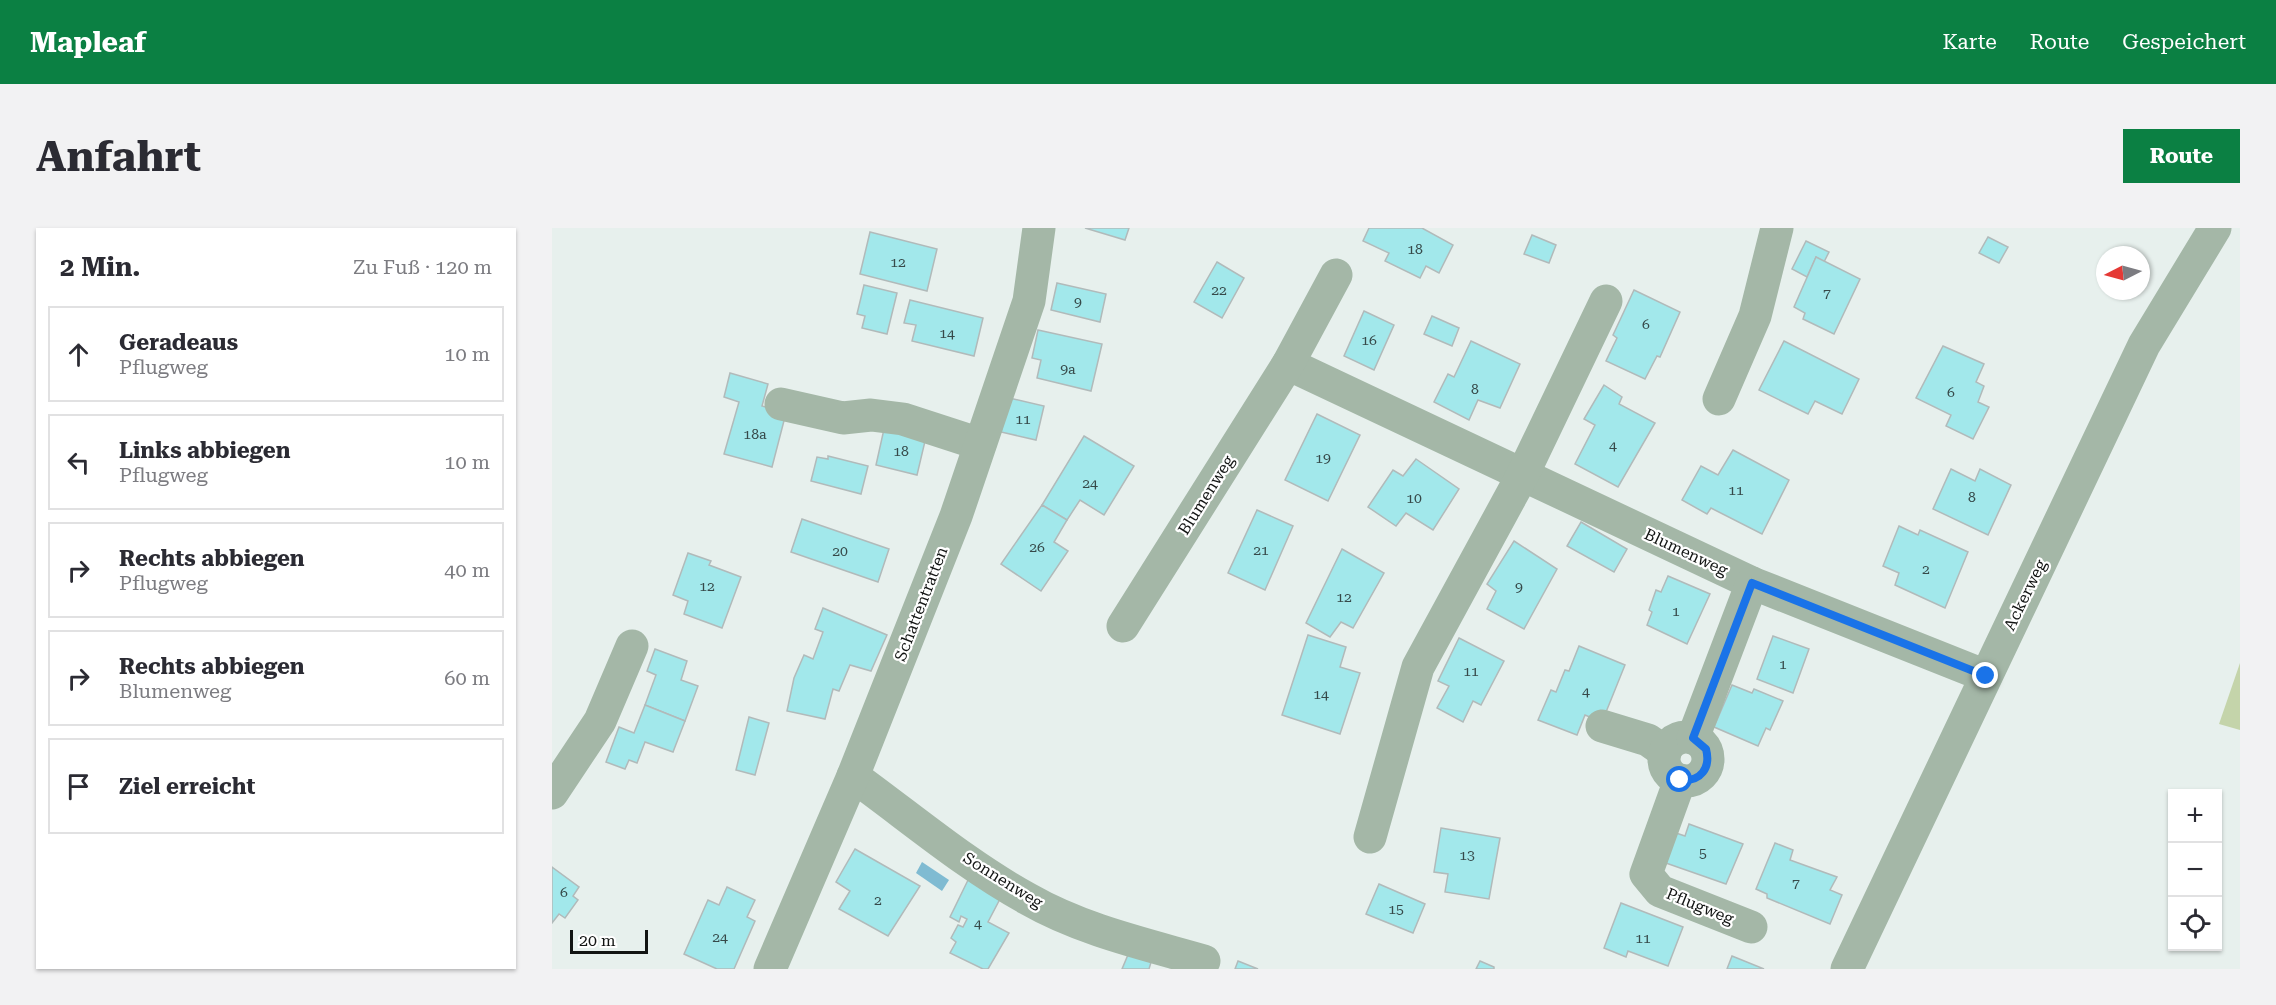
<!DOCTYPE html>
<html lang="de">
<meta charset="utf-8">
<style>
:root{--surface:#fff;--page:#f2f2f3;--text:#2b2b33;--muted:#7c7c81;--line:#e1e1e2;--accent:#0b8043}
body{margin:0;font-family:"Roboto Serif",serif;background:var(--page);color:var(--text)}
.controls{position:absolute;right:18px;bottom:18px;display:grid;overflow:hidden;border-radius:0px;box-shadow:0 2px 4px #0004}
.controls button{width:54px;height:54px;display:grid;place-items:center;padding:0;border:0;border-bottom:2px solid var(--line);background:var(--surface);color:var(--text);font:30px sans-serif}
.compass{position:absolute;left:1544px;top:18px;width:54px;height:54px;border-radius:50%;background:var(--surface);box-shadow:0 2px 4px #0004;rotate:264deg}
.scale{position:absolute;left:18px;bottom:15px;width:78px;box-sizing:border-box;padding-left:6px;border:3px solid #121413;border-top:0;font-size:16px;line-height:21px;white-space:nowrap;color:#121413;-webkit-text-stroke:4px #fff;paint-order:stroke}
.stop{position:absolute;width:18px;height:18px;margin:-14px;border:4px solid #1a73e8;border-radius:50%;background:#fff}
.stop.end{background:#1a73e8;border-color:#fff;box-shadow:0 2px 6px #0008}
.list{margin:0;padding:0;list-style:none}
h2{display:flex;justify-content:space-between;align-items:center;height:78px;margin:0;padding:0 24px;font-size:26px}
h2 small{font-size:20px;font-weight:400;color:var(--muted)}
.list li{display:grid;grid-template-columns:39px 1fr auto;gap:18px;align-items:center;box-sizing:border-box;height:96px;margin:0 12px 12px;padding:0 12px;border:2px solid var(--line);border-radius:0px}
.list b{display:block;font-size:22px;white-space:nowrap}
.list p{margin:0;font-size:20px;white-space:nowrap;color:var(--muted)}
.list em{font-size:20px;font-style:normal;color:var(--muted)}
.icon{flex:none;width:33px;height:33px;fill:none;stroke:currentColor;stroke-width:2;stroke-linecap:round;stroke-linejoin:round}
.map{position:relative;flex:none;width:1688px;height:741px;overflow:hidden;border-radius:0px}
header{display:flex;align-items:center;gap:36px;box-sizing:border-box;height:84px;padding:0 30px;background:var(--accent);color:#fff}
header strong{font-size:28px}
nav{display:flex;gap:33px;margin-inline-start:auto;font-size:21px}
.intro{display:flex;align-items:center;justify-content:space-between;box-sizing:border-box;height:144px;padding:0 36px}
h1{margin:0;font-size:42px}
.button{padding:15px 27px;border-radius:0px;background:var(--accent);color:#fff;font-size:21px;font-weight:700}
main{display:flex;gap:36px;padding:0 36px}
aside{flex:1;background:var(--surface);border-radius:0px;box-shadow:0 2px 4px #0004}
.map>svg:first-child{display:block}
</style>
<header>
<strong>Mapleaf</strong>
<nav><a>Karte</a><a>Route</a><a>Gespeichert</a></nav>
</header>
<div class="intro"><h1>Anfahrt</h1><a class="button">Route</a></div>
<main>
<aside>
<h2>2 Min.<small>Zu Fuß · 120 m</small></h2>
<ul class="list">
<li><svg class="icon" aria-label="ahead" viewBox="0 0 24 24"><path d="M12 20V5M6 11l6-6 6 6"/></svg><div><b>Geradeaus</b><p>Pflugweg</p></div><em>10 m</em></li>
<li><svg class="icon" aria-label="left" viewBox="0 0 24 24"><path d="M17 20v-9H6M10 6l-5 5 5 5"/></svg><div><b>Links abbiegen</b><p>Pflugweg</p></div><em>10 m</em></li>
<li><svg class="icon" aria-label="right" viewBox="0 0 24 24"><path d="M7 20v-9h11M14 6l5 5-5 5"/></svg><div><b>Rechts abbiegen</b><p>Pflugweg</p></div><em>40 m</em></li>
<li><svg class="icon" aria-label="right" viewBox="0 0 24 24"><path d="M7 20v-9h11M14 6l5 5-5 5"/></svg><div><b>Rechts abbiegen</b><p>Blumenweg</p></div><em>60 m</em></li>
<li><svg class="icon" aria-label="arrive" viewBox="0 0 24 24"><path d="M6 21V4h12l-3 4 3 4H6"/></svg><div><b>Ziel erreicht</b></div></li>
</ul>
</aside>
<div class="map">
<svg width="1688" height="741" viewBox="0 0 1688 741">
<rect width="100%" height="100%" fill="#e7f0ed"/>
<path fill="#c4d4aa" d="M1688,435V502L1667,496Z"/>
<path fill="#7fbbd2" d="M370,634L397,652L390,663L364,645Z"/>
<g fill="#a2e8eb" stroke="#b1baba" stroke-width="1.5">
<path d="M533,0H577L573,12Z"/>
<path d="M817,0H870L901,17L887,45L874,38L868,50L833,33L837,25L811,13Z"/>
<path d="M318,4L385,21L375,63L308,46Z"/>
<path d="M980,7L1004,17L997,35L972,26Z"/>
<path d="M1436,9L1456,19L1447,35L1427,25Z"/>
<path d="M1254,13L1277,24L1272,34L1264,29L1255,49L1240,41Z"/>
<path d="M1264,29L1308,51L1282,106L1251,91L1253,85L1242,79Z"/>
<path d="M665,34L692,50L670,90L642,74Z"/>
<path d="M505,55L554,66L548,94L499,82Z"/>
<path d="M312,57L345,65L335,106L310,100L313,88L305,86Z"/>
<path d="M1082,62L1128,84L1108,129L1105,128L1093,151L1054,133L1065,110L1061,107Z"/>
<path d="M358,72L431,90L422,128L360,113L364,97L352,95Z"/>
<path d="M812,83L842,97L822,142L792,128Z"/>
<path d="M880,88L907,100L900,118L872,106Z"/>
<path d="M486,102L550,116L539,163L485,150L489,132L480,130Z"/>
<path d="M919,113L968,136L948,180L926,172L917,192L882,174L896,146L902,149Z"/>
<path d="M1232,113L1307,151L1290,186L1263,173L1256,186L1207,162Z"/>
<path d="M1391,118L1432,136L1424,154L1432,158L1426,174L1437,179L1421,211L1394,198L1399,187L1364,170Z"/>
<path d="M178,145L216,156L210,178L234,185L220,239L172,226L187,174L172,169Z"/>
<path d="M1052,157L1070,169L1067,176L1103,195L1066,259L1023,236L1043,197L1032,191Z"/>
<path d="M457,170L492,178L484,212L449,204Z"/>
<path d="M765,186L808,207L776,273L733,252Z"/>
<path d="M334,192L374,209L365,247L324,237Z"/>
<path d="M532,208L582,238L552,287L528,272L515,292L490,277Z"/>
<path d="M1181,222L1237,252L1210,306L1159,280L1155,286L1130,272L1149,238L1166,247Z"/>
<path d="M276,228L316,238L309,266L259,253L265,229L276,231Z"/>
<path d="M864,231L907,261L881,302L854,285L844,298L816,279L841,242L851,248Z"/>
<path d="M1399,241L1423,253L1428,241L1459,257L1436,307L1381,281Z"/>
<path d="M490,277L515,292L502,314L516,323L489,363L449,336Z"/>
<path d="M705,282L741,298L713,362L676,345Z"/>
<path d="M250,291L337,321L326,354L239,324Z"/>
<path d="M1029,294L1075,321L1062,344L1015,318Z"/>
<path d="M1347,298L1366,307L1368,302L1416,324L1393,380L1343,357L1347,345L1331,338Z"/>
<path d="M962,313L1005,341L972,401L935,381L944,363L935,356Z"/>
<path d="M790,321L832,345L801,400L789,394L778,409L754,395Z"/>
<path d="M136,325L159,333L157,337L189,349L170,400L132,386L136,373L121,367Z"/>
<path d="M1116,348L1158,366L1135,416L1095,397L1100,384L1097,382L1104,362L1109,364Z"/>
<path d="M271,380L335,407L319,443L298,437L287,463L281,461L273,491L235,483L242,450L252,427L261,431L271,404L263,401Z"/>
<path d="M756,407L794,419L788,439L808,445L788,506L730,487Z"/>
<path d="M1221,408L1257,421L1241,465L1205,451Z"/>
<path d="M907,410L952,433L929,477L921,473L911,494L885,480L897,458L886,453Z"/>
<path d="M1027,418L1073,437L1050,494L1033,487L1025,507L986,492L999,462L1004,464L1013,442L1017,443Z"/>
<path d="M103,421L135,433L129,452L146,458L133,493L93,477L104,447L95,443Z"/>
<path d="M1180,457L1200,465L1202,461L1231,473L1218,502L1214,500L1206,518L1162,499Z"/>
<path d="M93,477L133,493L121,524L93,514L85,535L77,532L73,541L54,534L67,499L82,505Z"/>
<path d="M197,489L217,495L203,547L184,542Z"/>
<path d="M1137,596L1191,616L1174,656L1111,634L1121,604L1133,608Z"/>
<path d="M889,600L948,610L937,671L893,664L896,646L882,644Z"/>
<path d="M1223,615L1241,622L1238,632L1285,649L1278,662L1290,667L1278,696L1215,670V666L1204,661Z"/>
<path d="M303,621L368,658L336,708L287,681L298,663L284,654Z"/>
<path d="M0,639L27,659L21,668L26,672L13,690L7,686L0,695Z"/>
<path d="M418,648L449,669L436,694L457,705L436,741H431L398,725L404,714L399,710L406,697L411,699L415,691L409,688L407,694L398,689Z"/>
<path d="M827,656L873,676L861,705L814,686Z"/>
<path d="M175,659L203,672L195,689L203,693L182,741H165L132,726L156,672L167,677Z"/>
<path d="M1069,675L1131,699L1116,738L1076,723L1074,729L1052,720Z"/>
<path d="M578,722L600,731L597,741H570Z"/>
<path d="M1180,728L1212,741H1175Z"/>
<path d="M686,733L706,741H683Z"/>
<path d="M928,733L942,739V741H924Z"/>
</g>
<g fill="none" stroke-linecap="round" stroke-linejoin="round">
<g stroke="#a4b7a7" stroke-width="33">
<path d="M736,136L1200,355L1434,448"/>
<path d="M1167,171L1203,88L1225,0"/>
<path d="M229,176L291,190L319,187L351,191L428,216"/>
<path d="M571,398L736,136L784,47"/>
<path d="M1050,498L1096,512L1113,524"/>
<circle cx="1134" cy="531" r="22"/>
<path d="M1141,510L1200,355"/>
<path d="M301,548C359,590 414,637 476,671C530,702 593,716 652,733"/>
<path d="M1128,552L1094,646L1108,663L1199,699"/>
<path d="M0,565L48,493L80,418"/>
<path d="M818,609L866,439L970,248L1054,73"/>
<path d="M218,741L301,548L404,288L477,73L487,0"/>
<path d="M1295,741L1592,117L1663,0"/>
</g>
</g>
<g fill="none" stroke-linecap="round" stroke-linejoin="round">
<path stroke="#1a73e8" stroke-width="8" d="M1128,552C1149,554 1159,540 1154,521L1141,510L1200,355L1434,448"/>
</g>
<g text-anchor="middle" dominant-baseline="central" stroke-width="4.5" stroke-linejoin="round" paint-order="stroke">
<g font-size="14" fill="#364949">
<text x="863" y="21">18</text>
<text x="346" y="34">12</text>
<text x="667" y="62">22</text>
<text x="1275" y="65">7</text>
<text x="526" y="74">9</text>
<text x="1094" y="96">6</text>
<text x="395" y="105">14</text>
<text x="817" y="112">16</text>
<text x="516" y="141">9a</text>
<text x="923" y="161">8</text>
<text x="1399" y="164">6</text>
<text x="471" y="191">11</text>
<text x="203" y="206">18a</text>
<text x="1061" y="217">4</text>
<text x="349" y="223">18</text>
<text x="771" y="230">19</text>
<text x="538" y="255">24</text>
<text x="1184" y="262">11</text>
<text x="1420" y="269">8</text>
<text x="862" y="270">10</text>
<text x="485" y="319">26</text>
<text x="709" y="322">21</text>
<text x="288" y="323">20</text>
<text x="1374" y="341">2</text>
<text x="155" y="358">12</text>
<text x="967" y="359">9</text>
<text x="792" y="369">12</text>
<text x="1124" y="383">1</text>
<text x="1231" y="436">1</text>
<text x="919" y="443">11</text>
<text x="1034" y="463">4</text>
<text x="769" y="466">14</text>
<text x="1151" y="625">5</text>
<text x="915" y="627">13</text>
<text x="1244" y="655">7</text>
<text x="12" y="664">6</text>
<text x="326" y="672">2</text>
<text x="844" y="681">15</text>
<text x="426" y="695">4</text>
<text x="168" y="709">24</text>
<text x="1091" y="710">11</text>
</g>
<g font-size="16" fill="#121413" stroke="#fff">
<text transform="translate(654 267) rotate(-58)">Blumenweg</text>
<text transform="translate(1134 324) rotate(25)">Blumenweg</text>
<text transform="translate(1473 367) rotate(-64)">Ackerweg</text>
<text transform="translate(369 376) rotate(-69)">Schattentratten</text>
<text transform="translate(451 652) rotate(32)">Sonnenweg</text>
<text transform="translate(1148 678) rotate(22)">Pflugweg</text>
</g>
</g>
</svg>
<div class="controls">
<button>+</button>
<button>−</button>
<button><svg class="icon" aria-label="locate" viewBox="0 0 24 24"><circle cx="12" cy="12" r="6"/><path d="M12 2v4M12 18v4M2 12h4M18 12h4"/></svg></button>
</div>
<svg class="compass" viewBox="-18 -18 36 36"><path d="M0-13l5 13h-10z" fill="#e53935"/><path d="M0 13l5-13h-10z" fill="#7c7c81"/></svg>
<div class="scale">20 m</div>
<div class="stop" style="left:1128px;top:552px"></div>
<div class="stop end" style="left:1434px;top:448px"></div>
</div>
</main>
